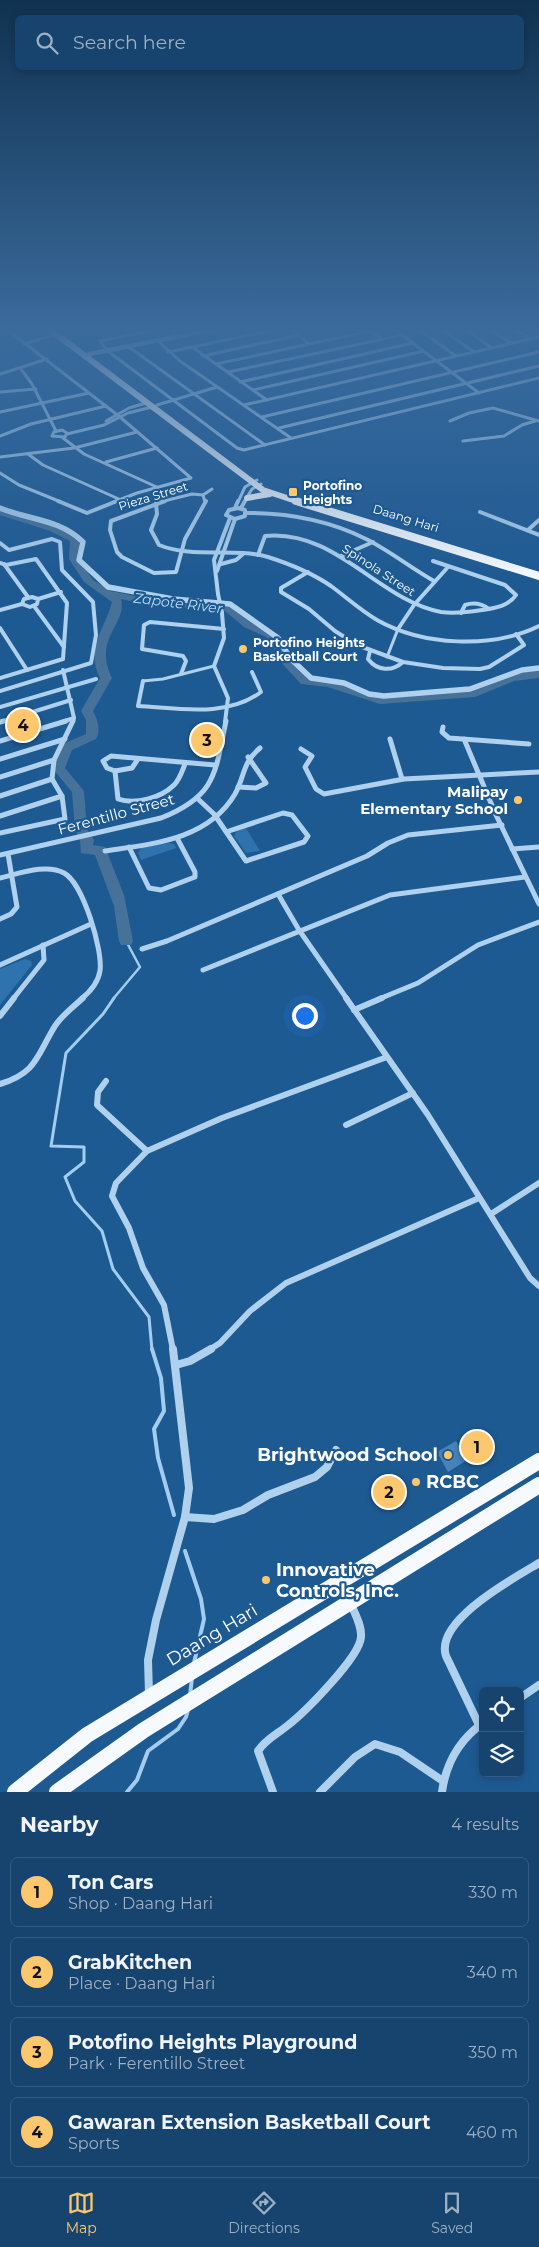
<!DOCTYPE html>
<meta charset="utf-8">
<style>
:root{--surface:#16446e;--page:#1f4b73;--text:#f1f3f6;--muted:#9eb0c2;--line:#355c81;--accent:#fdc76e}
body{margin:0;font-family:Montserrat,sans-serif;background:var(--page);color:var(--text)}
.controls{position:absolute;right:15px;bottom:15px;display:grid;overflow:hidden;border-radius:8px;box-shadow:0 2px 8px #0003}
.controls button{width:45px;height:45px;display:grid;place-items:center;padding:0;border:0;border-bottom:1px solid var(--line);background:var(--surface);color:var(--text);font:25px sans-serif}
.you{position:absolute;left:304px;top:1015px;width:18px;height:18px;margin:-12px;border:4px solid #fff;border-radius:50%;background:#1a73e8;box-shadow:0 0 0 8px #1a73e833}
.badge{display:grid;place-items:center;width:32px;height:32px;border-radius:50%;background:var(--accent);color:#111;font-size:16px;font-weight:700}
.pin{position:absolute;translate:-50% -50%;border:2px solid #fff;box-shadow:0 1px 5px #0006}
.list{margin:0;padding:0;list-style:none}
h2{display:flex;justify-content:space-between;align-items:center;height:65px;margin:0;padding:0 20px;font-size:21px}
h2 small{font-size:16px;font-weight:400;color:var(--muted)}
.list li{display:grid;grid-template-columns:32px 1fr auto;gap:15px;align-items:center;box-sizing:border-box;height:70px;margin:0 10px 10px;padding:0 10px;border:1px solid var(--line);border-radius:8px}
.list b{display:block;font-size:19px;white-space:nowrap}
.list p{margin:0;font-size:16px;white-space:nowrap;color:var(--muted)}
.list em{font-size:16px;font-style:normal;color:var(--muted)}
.icon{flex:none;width:28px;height:28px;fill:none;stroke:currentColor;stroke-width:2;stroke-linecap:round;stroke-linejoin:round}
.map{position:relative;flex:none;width:539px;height:1792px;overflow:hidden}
.search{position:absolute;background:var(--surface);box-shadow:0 2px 8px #0003;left:15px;right:15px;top:15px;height:55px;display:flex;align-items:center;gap:12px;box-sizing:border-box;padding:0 18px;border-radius:8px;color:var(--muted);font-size:19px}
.sheet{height:385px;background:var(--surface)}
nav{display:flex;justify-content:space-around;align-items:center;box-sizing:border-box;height:70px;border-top:1px solid var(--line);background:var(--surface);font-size:14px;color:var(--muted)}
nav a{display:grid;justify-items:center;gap:2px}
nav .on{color:var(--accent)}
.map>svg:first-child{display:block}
</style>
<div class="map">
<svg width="539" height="1792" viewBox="0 0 539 1792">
<rect width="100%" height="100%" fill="#1e5a92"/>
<g fill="#2e73ae">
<path d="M33,714L40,727L12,735L6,723Z"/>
<path d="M246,828L260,851L246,853L234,836L237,831Z"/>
<path d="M169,843L174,844L176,848L141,860L138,853L141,848Z"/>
<path d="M25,959L31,961L32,965L0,1005V969Z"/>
</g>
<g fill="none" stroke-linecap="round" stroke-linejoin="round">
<path stroke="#a2cdf0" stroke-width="2.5" d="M113,999L140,967L126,941"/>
<path stroke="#a2cdf0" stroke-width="3" d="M114,998L103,1014L66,1053L51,1146L84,1147V1162L65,1177L75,1201L102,1231L113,1269L149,1317L152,1350"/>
<g stroke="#a2cdf0" stroke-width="4">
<path d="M152,1349L161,1378L164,1411L154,1429L158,1458L174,1515"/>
<path d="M185,1551L201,1599L204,1619L194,1663"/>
<path d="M190,1695L192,1678"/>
<path d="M127,1792L137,1780L148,1751L178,1729L186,1717L188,1710"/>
</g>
<path fill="#467199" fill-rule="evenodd" d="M0,509L56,527L78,538L81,549L79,559L93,580L111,591L144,598L232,606L252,623L274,633L284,646L287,656L308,678L329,679L381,696L473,689L508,675L539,670V678L514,681L475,697L380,704L328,687L301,684L278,659L274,647L266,637L244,627L225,611L144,604L121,599C128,624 92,638 112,678L93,711C98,720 101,730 96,739L72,750L65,768L84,791L87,829L94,840L93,845L105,847L124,895L133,941L131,945H121L119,941L114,906L95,855L81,853L80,840L75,829L72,792L53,769L63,744L86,734V720L81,711L100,678C85,647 104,632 112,602L84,582L69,559L70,541L50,531L0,515Z"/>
</g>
<g fill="#4683b9">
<path d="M456,1441L467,1460L448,1472L437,1452Z"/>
<path d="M392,1473L405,1500L387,1511L374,1483Z"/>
</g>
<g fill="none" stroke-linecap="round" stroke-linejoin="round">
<g stroke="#afd1ee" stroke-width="3">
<path d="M387,657L398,629"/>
<path d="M143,681L163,679L214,666"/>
</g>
<g stroke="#afd1ee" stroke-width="3">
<path d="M5,328L120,417L191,478L137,493L114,502"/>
<path d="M87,328H95"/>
<path d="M291,328L309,344"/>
<path d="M393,328L479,393"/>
<path d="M417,328L456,356"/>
<path d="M440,328L474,352"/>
<path d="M464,328L492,348"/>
<path d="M488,328L511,343"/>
<path d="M513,328L531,339"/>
<path d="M368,329L381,339"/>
<path d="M158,341L180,361L291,438"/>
<path d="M24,344L57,334"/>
<path d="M129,347L265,445"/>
<path d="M192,347L267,400"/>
<path d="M107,350L100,341L164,328"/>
<path d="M109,352L237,448L244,450L539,378"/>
<path d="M168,352L283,328"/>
<path d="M203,356L299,335"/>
<path d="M216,364L370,331"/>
<path d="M21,369L32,384L56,431"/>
<path d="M228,372L402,335"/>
<path d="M0,374L47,359"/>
<path d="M240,382L413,343"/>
<path d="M253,390L424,351"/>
<path d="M0,392L36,389"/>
<path d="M157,405L217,387"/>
<path d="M244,405L539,337"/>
<path d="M0,412L89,393"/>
<path d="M262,417L539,352"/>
<path d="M106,421L129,408L146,403"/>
<path d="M450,421L469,413L493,408L539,421"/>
<path d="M279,428L539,366"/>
<path d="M62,430L67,433L65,437L52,436L54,432Z"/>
<path d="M67,434L104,425L128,413L152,407"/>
<path d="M0,436L31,424L106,406"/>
<path d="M63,438L84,454L159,488"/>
<path d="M463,441L504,436L522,425L535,421"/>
<path d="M28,454L43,465L121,500"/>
<path d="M0,457L74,448L137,432"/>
<path d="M106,462L157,448"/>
<path d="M0,473L19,485L61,502"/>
<path d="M203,495L212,489"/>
<path d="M160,502L192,494L203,495L205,502"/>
<path d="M238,502L245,487L257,480"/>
<path d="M244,502L252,489L261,484"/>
</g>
<g stroke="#afd1ee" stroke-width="4">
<path d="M58,501L87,513L117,501"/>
<path d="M165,501L111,521L110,530L117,552L122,557L154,573L176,572L185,539L206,501"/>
<path d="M156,503L157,514L151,530L159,545C194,559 233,547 268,557C290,564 312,573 331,586C346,597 360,610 377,620C423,646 492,649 539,626"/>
<path d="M235,508L238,501"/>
<path d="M238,508L245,510V516L235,519L226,515L229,510Z"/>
<path d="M241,508L245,501"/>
<path d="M480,512L539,535"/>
<path d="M247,513C288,513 328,520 366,539C390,551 411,568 434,581"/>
<path d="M528,530L539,520"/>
<path d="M0,543L9,550L52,539L60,542L62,570L93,602L96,635L91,663L0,691"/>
<path d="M258,555L265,536C336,529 378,600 441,612C455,614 469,612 482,610C495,608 509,606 516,595L505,585L433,561"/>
<path d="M341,556L373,542"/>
<path d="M0,563L6,565L36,559L67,603L63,659L0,678"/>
<path d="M4,564L28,597"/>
<path d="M221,564L236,560L243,554"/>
<path d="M217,571L235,519"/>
<path d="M308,572L281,588V592L309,609L335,631L357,645L403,662L443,668L480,669L489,667L524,645L516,634"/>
<path d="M218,594L214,560L230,518"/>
<path d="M32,597L38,599L37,604L30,607L22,604L24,599Z"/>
<path d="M38,599L61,592"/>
<path d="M34,606L64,647"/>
<path d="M0,610L22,604"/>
<path d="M222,613L224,638L214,666L228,698L225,722"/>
<path d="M461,613L465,605C474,602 481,603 489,609"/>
<path d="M0,628L27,670"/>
<path d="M398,629L414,605L448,567"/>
<path d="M370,651L368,659C377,671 392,672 403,662"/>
<path d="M63,670L74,718L72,722"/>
<path d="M181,674L186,661L183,656L142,649L144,625L150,622L224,629"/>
<path d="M143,681L138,706C178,708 227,718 261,692L252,672"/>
<path d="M0,707L96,679"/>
<path d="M0,722L71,700"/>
<path d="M62,722L74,718"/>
</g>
<g stroke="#afd1ee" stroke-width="5">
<path d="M0,722L4,721"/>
<path d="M443,727L442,732L449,738L529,744"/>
<path d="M390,739L402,779"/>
<path d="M464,739L496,815L539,904"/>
<path d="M0,741L66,721"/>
<path d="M301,749L312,756L305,767L316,789L324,794L404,779L539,772"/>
<path d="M0,759L65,739"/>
<path d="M115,771L107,768L103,761L111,756L215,765"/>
<path d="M115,771L118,799C135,805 161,798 174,785C180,779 182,771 185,764"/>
<path d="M115,771L132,768L138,759"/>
<path d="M0,777L54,760"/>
<path d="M238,787L256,788L266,783L248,757"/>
<path d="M0,796L52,779"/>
<path d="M198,799L214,814L246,861L304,842L308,836L292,815L283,813L226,832"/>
<path d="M0,816L62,796"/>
<path d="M0,833L65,819L62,796L52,779L54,760L73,721"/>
<path d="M129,847L149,888L161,890L195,877V872L177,838"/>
<path d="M512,849L539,847"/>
<path d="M105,851C152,844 208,840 235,794C245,776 242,763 260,748"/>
<path d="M0,855L161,818C216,796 215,774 226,721"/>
<path d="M0,878C18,874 46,863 64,873C83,883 103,950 100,971C98,983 90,992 81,999"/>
<path d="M278,894L299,930L347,999"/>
<path d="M0,919L11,914L17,907L8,854"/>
<path d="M142,949L167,941L367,856L388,843L408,835L502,825"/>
<path d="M0,965L91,924"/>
<path d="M203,970L390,895L525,877"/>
<path d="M13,999L44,960L43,945"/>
<path d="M379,999L418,983L478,945L539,922"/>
</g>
<g stroke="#afd1ee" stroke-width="6">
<path d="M346,998L428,1115L530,1278L539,1286"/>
<path d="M354,1010L382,998"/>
<path d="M0,1016L14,998"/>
<path d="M106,1081L98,1092L97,1105L147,1151"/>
<path d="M0,1084C37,1073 37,1055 55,1026C62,1015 73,1007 83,998"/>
<path d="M346,1125L413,1093"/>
<path d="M491,1214L539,1183"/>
<path d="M173,1350L164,1305L143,1268L129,1228L112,1196L116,1183L147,1151L222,1118L387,1057"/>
<path d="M209,1350L220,1343L250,1311L286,1283L479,1198"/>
</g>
<g stroke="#afd1ee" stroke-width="8">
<path d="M176,1365L190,1361L211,1349"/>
<path d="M185,1517L214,1519L243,1510L268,1495L315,1477L327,1467L336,1450"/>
<path d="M149,1694L148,1660L156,1620L185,1517L189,1488L173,1349"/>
<path d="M520,1698L539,1685"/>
<path d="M479,1725L446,1656C434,1621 514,1578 539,1563"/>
<path d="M273,1792L258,1751C265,1740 277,1734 287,1726C304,1713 360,1657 361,1637C362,1626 355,1614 351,1604"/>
<path d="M320,1792L355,1757L375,1744L400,1752L443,1781"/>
<path d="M442,1792C446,1763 459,1740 483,1723"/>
</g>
<path stroke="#afd1ee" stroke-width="4.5" d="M89,354L221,328"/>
<path stroke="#afd1ee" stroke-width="5.5" d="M0,508C29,520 60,519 83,542L79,560L108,587L173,599L230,604L278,638L290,658L311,678L344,683L369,694L384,696L470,689L522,670L539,668"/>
<g stroke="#f6faff" stroke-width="6">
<path d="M48,328L263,490L299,502"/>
<path d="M247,498L270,494"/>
</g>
<path stroke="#f6faff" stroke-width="8" d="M296,501L539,576"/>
<g stroke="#f6faff" stroke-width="16">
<path d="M15,1792L87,1735L539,1461"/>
<path d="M57,1792L144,1730L539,1485"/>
</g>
<path stroke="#afd1ee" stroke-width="4" d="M218,594L222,613"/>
</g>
<linearGradient id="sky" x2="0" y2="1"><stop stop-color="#103250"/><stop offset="0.57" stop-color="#3b6b9d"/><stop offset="1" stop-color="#3b6b9d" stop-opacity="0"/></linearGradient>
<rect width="539" height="579" fill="url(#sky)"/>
<g fill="#fdc76e" stroke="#1e5a92" stroke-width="2">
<rect x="288" y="487" width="10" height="10" rx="2.5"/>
<circle cx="243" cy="649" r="5"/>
<circle cx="518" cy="800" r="5"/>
<circle cx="448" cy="1455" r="5"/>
<circle cx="416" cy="1482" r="5"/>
<circle cx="266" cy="1580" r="5"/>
</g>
<g text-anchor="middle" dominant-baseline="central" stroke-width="4.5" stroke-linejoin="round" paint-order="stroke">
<g font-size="12" font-weight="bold" fill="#fff" stroke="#1e5a92" text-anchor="start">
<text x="303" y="485">Portofino<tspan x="303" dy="14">Heights</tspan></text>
<text x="253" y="642">Portofino Heights<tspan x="253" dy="14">Basketball Court</tspan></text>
</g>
<g font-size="12" fill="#fff" stroke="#1e5a92">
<text transform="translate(153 496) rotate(-17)">Pieza Street</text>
<text transform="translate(406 518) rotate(17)">Daang Hari</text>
<text transform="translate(379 570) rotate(33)">Spinola Street</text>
</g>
<g font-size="14" font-style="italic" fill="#bbdaf5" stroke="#1e5a92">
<text transform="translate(178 603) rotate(7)">Zapote River</text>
</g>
<g font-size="15" font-weight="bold" fill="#fff" stroke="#1e5a92" text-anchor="end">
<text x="508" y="791">Malipay<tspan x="508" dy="17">Elementary School</tspan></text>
</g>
<g font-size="15" fill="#fff" stroke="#1e5a92">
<text transform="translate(116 814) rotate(-15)">Ferentillo Street</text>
</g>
<g font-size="18" font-weight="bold" fill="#fff" stroke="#1e5a92" text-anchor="start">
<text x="438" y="1455" text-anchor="end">Brightwood School</text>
<text x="426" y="1482">RCBC</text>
<text x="276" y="1570">Innovative<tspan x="276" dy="21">Controls, Inc.</tspan></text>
</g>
<g font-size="18" fill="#fff" stroke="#1e5a92">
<text transform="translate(212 1635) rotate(-31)">Daang Hari</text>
</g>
</g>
</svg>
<div class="controls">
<button><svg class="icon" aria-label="locate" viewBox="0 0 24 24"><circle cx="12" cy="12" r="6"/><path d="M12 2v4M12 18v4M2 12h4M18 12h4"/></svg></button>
<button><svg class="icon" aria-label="layers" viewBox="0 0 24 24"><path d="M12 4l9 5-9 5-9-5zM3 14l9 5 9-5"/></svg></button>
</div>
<div class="you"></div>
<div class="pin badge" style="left:477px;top:1447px">1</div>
<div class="pin badge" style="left:389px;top:1492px">2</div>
<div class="pin badge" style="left:207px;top:740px">3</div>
<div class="pin badge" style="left:23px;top:725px">4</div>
<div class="search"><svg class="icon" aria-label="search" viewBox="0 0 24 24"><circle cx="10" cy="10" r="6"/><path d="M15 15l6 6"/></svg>Search here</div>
</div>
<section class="sheet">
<h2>Nearby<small>4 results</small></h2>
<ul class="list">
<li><span class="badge">1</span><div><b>Ton Cars</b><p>Shop · Daang Hari</p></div><em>330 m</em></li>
<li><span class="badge">2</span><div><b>GrabKitchen</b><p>Place · Daang Hari</p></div><em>340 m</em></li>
<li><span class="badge">3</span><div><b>Potofino Heights Playground</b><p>Park · Ferentillo Street</p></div><em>350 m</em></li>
<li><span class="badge">4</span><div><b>Gawaran Extension Basketball Court</b><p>Sports</p></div><em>460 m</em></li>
</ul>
</section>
<nav>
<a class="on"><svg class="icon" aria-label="map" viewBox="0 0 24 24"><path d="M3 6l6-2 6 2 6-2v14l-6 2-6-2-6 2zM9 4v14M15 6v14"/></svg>Map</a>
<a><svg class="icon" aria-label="directions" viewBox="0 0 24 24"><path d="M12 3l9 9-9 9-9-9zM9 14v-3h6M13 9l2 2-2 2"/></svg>Directions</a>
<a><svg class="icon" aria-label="saved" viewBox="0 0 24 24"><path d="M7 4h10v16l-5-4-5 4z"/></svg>Saved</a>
</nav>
